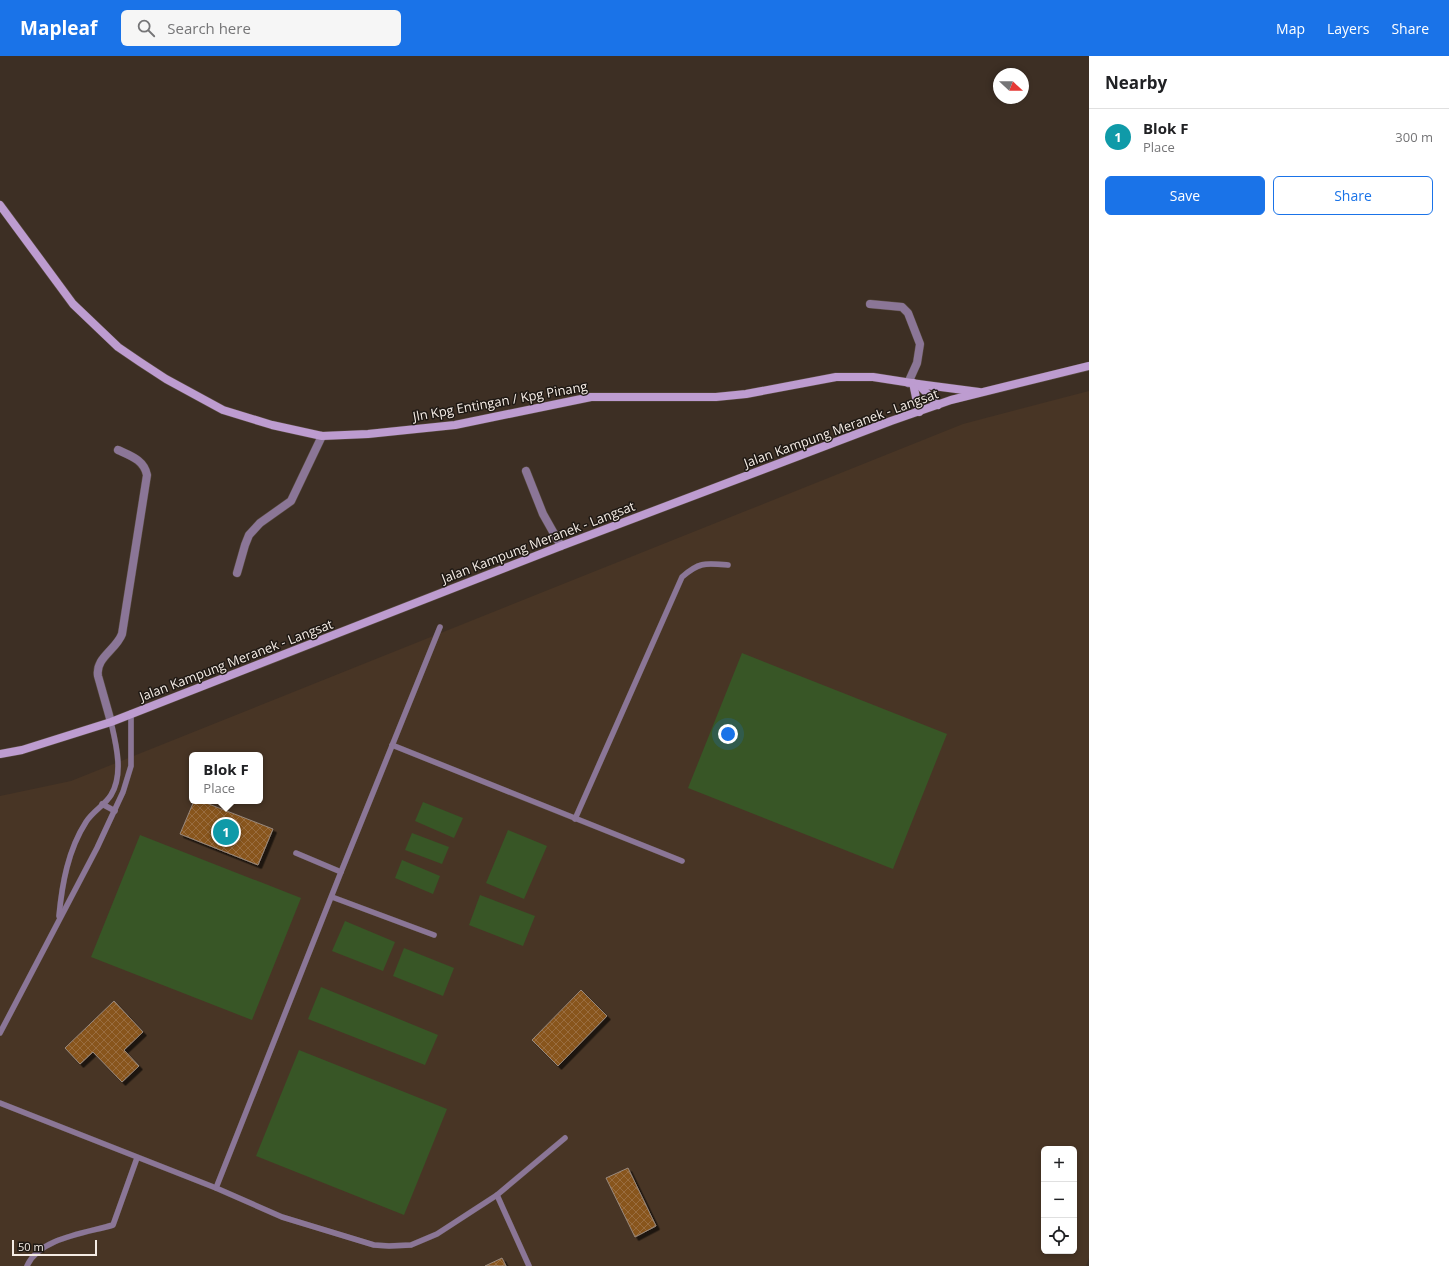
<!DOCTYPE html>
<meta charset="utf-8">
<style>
:root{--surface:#fff;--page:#f6f6f6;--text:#202124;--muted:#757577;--line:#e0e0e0;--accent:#1a73e8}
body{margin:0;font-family:"Open Sans",sans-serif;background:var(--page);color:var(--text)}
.controls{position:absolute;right:12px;bottom:12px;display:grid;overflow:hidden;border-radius:6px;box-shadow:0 2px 6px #0003}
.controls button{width:36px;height:36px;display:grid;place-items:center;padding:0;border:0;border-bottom:1px solid var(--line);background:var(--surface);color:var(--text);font:20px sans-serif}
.compass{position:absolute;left:993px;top:12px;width:36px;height:36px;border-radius:50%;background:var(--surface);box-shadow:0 2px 6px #0003;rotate:112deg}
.scale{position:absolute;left:12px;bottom:10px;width:85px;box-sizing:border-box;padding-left:4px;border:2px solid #f5ece5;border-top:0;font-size:11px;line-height:14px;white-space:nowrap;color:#f5ece5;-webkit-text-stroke:3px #1f1914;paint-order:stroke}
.you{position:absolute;left:728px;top:678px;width:14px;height:14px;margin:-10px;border:3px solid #fff;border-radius:50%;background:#1a73e8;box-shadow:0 0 0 6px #1a73e833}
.badge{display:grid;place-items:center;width:26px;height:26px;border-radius:50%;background:var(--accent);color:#fff;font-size:13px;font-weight:700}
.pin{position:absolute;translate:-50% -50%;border:2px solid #fff;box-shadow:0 1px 4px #0006}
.popup{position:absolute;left:189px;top:696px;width:74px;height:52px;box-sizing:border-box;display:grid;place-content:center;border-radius:6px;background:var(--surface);filter:drop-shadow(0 1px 3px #0005);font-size:13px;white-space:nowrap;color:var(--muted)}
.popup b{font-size:15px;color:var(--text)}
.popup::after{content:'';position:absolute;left:50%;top:100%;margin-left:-8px;border:8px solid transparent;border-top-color:var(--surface)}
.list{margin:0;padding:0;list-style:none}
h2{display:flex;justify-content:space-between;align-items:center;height:52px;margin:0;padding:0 16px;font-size:17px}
h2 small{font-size:13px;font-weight:400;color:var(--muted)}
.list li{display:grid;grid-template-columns:26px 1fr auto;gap:12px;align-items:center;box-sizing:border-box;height:56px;padding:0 16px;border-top:1px solid var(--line)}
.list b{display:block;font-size:15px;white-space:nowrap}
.list p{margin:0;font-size:13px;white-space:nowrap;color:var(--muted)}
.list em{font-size:13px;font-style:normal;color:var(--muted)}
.actions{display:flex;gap:8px;padding:12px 16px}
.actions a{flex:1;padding:9px 0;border:1px solid var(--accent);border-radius:6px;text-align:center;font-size:14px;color:var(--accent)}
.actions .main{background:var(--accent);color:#fff}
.icon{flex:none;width:22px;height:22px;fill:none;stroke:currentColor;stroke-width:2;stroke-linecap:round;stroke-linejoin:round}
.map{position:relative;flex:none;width:1089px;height:1210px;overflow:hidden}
header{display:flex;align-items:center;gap:24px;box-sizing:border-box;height:56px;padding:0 20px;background:var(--accent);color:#fff}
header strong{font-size:19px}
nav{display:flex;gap:22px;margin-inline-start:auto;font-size:14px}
.search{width:280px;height:36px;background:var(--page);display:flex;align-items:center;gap:10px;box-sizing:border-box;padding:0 14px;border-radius:6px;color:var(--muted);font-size:15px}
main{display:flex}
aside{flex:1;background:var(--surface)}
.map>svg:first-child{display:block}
</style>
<header>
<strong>Mapleaf</strong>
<div class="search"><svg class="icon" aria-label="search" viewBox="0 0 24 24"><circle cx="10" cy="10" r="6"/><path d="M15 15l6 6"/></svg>Search here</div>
<nav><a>Map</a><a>Layers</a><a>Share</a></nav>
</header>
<main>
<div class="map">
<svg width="1089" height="1210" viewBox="0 0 1089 1210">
<defs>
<pattern id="building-cross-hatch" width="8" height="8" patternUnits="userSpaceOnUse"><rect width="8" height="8" fill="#88541e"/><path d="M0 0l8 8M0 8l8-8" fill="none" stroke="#996d3f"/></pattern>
<filter id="shadow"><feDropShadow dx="3.5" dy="3.5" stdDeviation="0" flood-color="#0009"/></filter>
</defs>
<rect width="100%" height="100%" fill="#3d2f24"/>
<path fill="#483525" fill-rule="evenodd" d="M1089,335V1202L1086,1210H0V740L71,725L963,368ZM192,699H260V745H192ZM1044,1093H1074V1195H1044Z"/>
<g fill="#385626">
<path d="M742,597L947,678L893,813L688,732Z"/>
<path d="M423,746L463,762L454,782L415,765Z"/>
<path d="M508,774L547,790L524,843L486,827Z"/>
<path d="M412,777L449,791L442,808L405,794Z"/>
<path d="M140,779L301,842L252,964L91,901Z"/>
<path d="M402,804L440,820L433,838L395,822Z"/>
<path d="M480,839L535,860L523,890L469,869Z"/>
<path d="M345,865L395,886L383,915L332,895Z"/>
<path d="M404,892L454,912L443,940L393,920Z"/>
<path d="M321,931L438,979L425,1009L308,963Z"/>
<path d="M299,994L447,1053L404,1159L256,1100Z"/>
</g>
<g fill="url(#building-cross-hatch)" stroke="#99897c" filter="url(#shadow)">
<path d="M194,745H201L273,773L258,809L180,778Z"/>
<path d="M581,934L607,960L558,1010L532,984Z"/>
<path d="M114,945L143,976L124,994L139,1010L122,1026L93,996L80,1008L65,992Z"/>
<path d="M628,1112L656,1170L635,1181L606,1122Z"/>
<path d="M502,1202L506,1210H485Z"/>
</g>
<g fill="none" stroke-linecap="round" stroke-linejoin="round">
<defs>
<g id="lane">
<path d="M392,689L682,805"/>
<path d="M102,748L115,755"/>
<path d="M575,763L682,521C699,506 705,507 728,509"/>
<path d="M296,797L341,816"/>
<path d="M332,841L434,879"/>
<path d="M59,860C62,828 68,794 86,766C93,755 105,749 111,739C124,718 116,688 111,666"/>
<path d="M0,977L97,792L123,736L131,710V657"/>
<path d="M0,1047L216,1132L282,1161L374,1189L389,1190L411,1189L437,1178L497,1139L565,1082"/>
<path d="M216,1132L341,816L440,571"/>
<path d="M497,1139L529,1210"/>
<path d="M27,1210C39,1182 86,1177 113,1169L137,1102"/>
</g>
<g id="street">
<path d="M870,248L902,251L908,257L920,288L917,307L908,327"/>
<path d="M526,415L543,458L561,490"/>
<path d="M237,517L245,489L249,479L260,467L291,445L322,380"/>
<path d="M111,666L98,620C95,602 116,594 122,578L147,419C144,404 131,400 118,394"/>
</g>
<g id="secondary">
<path d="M0,149L73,248L118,291L140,306L166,323L223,354L272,369L322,380L368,378L455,369L591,341H716L746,338L836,321H873L918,328L938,349"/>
<path d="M913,327L919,356"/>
<path d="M918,328L979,336"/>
<path d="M0,698L22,694L111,666L561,490L891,365L951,344L1089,310"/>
</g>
</defs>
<use href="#lane" stroke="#5a4d43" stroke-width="6"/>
<use href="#street" stroke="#5a4d43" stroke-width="9"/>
<use href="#secondary" stroke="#5a4d43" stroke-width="9"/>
<use href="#lane" stroke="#8b7697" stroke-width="5.5"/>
<use href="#street" stroke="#8b7697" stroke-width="8"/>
<use href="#secondary" stroke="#bd9cd0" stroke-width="8"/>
</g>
<g text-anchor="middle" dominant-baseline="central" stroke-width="3" stroke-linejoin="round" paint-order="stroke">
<g font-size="13" fill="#f5ece5" stroke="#1f1914">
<text transform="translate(500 345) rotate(-10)">Jln Kpg Entingan / Kpg Pinang</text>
<text transform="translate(841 372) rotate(-20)">Jalan Kampung Meranek - Langsat</text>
<text transform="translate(538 486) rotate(-21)">Jalan Kampung Meranek - Langsat</text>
<text transform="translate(236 604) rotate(-21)">Jalan Kampung Meranek - Langsat</text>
</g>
</g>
</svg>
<div class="controls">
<button>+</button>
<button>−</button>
<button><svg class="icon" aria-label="locate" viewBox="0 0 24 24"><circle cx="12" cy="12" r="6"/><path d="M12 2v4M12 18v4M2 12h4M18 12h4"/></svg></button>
</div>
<svg class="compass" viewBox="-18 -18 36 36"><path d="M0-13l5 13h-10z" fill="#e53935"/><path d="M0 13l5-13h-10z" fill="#757577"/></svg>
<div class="scale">50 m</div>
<div class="you"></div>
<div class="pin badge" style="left:226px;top:776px;background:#0f9aa8">1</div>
<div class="popup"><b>Blok F</b>Place</div>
</div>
<aside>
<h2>Nearby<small></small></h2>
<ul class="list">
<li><span class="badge" style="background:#0f9aa8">1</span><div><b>Blok F</b><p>Place</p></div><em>300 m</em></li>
</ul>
<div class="actions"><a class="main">Save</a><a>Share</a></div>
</aside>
</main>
